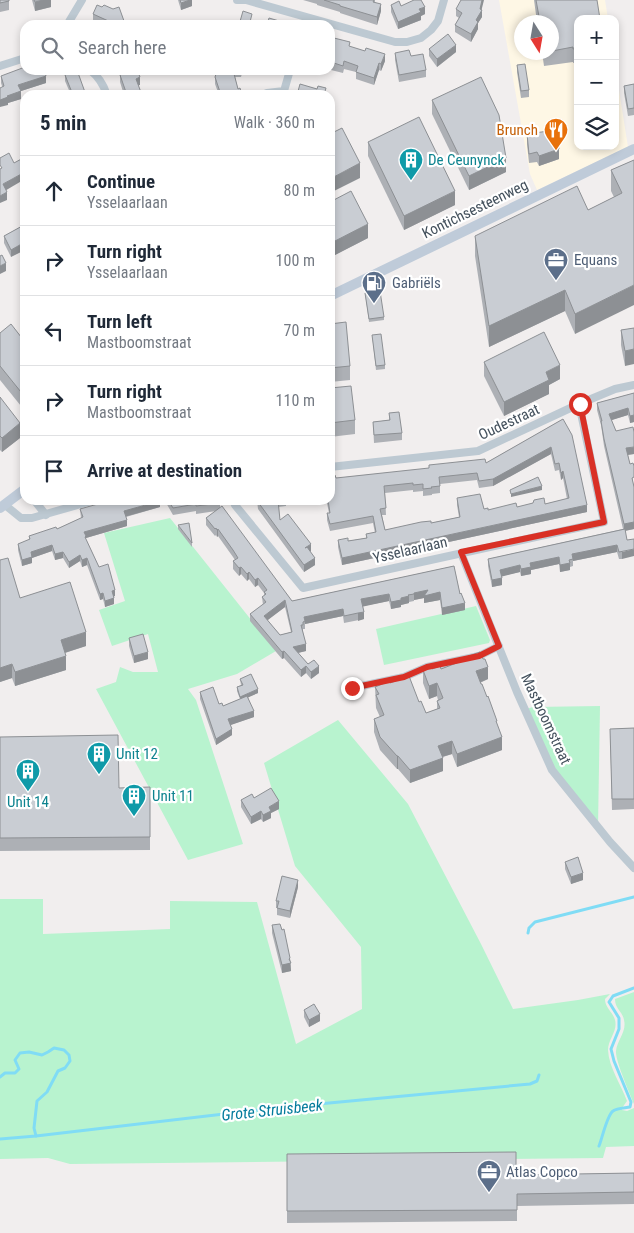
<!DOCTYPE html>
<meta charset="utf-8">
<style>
:root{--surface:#fff;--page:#f2f2f3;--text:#1f2937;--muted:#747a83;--line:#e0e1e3}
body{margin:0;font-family:"Roboto Condensed",sans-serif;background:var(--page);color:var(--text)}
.controls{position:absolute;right:15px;top:15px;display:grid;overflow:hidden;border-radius:10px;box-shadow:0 2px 8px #0003}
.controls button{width:45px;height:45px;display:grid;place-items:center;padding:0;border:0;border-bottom:1px solid var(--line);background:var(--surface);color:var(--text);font:25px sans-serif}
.compass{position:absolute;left:514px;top:15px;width:45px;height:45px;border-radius:50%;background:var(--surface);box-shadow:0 2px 8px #0003;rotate:169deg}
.stop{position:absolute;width:15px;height:15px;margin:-11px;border:4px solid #d93025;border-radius:50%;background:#fff}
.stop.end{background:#d93025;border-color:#fff;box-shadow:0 1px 5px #0008}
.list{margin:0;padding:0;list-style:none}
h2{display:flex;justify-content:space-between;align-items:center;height:65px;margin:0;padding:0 20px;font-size:21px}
h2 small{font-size:16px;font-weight:400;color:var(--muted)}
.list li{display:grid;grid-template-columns:32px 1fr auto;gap:15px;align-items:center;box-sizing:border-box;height:70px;padding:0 20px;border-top:1px solid var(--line)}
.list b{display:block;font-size:19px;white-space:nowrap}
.list p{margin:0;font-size:16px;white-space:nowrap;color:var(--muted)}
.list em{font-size:16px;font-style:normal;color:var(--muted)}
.icon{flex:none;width:28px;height:28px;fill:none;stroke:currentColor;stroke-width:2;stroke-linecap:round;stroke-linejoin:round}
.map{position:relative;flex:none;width:634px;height:1233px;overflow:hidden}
.search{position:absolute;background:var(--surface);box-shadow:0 2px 8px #0003;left:20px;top:20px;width:315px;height:55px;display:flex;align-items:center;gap:12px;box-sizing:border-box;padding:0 18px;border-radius:15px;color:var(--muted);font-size:19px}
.panel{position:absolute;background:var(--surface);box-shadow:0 2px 8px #0003;left:20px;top:90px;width:315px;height:415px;border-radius:15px}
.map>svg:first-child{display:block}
</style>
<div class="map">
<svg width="634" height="1233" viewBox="0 0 634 1233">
<rect width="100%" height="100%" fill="#f1eeee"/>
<path fill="#fef7e5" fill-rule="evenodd" d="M499,0H605L608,19H578V146H615V65L628,147L537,190L530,174ZM522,22H552V52H522Z"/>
<g fill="#b8f3cf">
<path d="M170,518L276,651L237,674L188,689L196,700L243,844L188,860L96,689L116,682L120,667L133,672H158L148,634L112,646L99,610L125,601L104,533Z"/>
<path d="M476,606L490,640L489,643L384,665L376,629Z"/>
<path d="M600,706L598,827L552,770L526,709L533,707Z"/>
<path d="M338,720L408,804L481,944L513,1009L578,1000L610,994L605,999C605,1008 613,1012 615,1020C618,1031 608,1039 608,1050C609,1068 621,1084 627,1101L622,1108V1110L627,1111L634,1108V1146L606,1147L603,1158L70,1164L48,1158L0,1159V899H43V934L170,929V901L257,902L296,1044L362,1009L361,947L295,866L264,763Z"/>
<path d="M634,992V1104C630,1094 615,1060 616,1051C617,1040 627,1032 624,1020C623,1012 615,1009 615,999Z"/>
</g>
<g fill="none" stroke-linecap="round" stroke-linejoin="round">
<g stroke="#80dcf5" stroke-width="3">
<path d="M528,933L529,928L535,922L634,897"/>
<path d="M0,1077L5,1073H15L19,1069L15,1060L20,1053L29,1052L42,1055L48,1052L54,1048L64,1050L69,1055L70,1061L65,1068L58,1071L47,1092L37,1101L34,1128L36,1136"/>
<path d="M0,1139L36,1136L276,1108L530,1084L537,1081L539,1075"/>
<path d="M599,1146C602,1139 607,1115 613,1111C617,1108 625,1108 630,1107L631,1102L614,1061L611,1049L619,1029V1018L609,1002L613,996L634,988"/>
</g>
<g stroke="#bdc9d2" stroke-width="8">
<path d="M237,0H246L395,42H407L421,38L431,30L438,21L444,0"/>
<path d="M67,25L82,0"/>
<path d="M0,66L25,58"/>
<path d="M90,70C98,76 104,86 107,95"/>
<path d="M267,93L284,91L290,70"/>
<path d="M330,467L478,451L579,404L615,389L634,385"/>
<path d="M34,500L46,515"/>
<path d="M233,500L235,505L303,588L604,522L579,404"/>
<path d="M5,505L21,518H32L95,500"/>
<path d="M461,553L517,692L552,770L610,842L634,868"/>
<path d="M352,688L404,677L427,667L479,656L499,646"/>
</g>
<g stroke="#bfcbd9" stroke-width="10">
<path d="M330,296L634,149"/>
<path d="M0,508L25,489"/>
</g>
</g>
<g fill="#adb0b5" fill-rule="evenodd">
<path d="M0,0H9V10L0,12Z"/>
<path d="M32,0H51V7L35,11Z"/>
<path d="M178,0H192V6L181,10Z"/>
<path d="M303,0H375V2L381,11L377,25L340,13V12L317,5V4Z"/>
<path d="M534,0H597L578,19V62L573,63V62L544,66L542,52H552V22H537Z"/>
<path d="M391,5L401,6L425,14L421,16V20L398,29L391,12Z"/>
<path d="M102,7L124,25H101L93,21V14Z"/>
<path d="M456,9L481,10L482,17L478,23V29L471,42L455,32V25L459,18L456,16Z"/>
<path d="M330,37L350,47L385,61L381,71L379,70L374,85L356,79V72L344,69L343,73L331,70V67H330Z"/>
<path d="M429,49L456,52L437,67L429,56Z"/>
<path d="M395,53L411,56L426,70V77L399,82L395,60Z"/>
<path d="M517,65L529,90V97L521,98L517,72Z"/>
<path d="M118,70H138L140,85H138L142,95H124L120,82V75Z"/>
<path d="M218,70H243L241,77H235L238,89L242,95H219L215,84V77Z"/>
<path d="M65,75L86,95H71L65,81Z"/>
<path d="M1,76L46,83L21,91V99L8,103V105L1,83Z"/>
<path d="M634,84V115L628,116L624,93V86Z"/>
<path d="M432,100L506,172L469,190L432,114Z"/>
<path d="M527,134L559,159L539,166L537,162L529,163L527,144Z"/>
<path d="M368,142L455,205L404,230L368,156Z"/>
<path d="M634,160L575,334L565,311L489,347L475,256V236L588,210L614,197L611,191V170Z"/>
<path d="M330,202L368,238L335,255L330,246Z"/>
<path d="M24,225L11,257L4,243V236Z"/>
<path d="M365,293L384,317V320L369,322Z"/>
<path d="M330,324L350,366V380L330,382Z"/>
<path d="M634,328L625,366L621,345V330Z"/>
<path d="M0,333L25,342V411L0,380Z"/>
<path d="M372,335L385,365V369L376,370Z"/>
<path d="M484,362L560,379L549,385V394L504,416L484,376Z"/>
<path d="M330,388L355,420V434L330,437Z"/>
<path d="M634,393V422L630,423L628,415L611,420L616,431L634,454L628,455L634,487V529L625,531L622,559H619L617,552L573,561V566L570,567V570L560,572L559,564L531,570V574L521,576L520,572L501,576L502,585L492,587L488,566V559L623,529L604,446L601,425L597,410V403Z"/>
<path d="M0,397L20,438L2,452L0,450Z"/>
<path d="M389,413L402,433V440L374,443L373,422L389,420Z"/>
<path d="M563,419L587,512L342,565L338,547V540L348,541L366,538V534L375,533L373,523L330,531L327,520V513H329L327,503L313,504V503L310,504L306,501L286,504V506L278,507L280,520L311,551H310L315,565L304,572L258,509L257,500H330L336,478L486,463ZM551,454L555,471L559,470L561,480L563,478L567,499L545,504L488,510L484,509L457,498V505L459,517L431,523L385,530L382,515H386L385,493L413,490V492L423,491V496L432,495V494L440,493V484L477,480L479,488L493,486Z"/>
<path d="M165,500H218L220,503V508L292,601L454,566L460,594L465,610L442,615L440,600L424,603V598L414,600V601L409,602V603L401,605V607L391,609L389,601L363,606L364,619L344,623L343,616L305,624V629H303V632L306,651L298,653L308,664L319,673L311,679L306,673L301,677L284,658L282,659L250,621V614L263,605L262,597L264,596V593L258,585L255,587L249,579L247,581L241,574L239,576L233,569V561L235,560L233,557L218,536L217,537L216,535L215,536L206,525V518L216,511L196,514V511L173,515L165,501ZM285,607L291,632L280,635L267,620Z"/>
<path d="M160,507L126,517L127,526L86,538V540L99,567L115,596H113L114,604L105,607L103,599L100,600L87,565L82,567L80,561L69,568L63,558L55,560L52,551L32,558V563L22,566L18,550V544L29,540V536L57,529L81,518L80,509Z"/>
<path d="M178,525L192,543V547L178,529Z"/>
<path d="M0,560L20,598L86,646L65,653L66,670L15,686L12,678L0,682Z"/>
<path d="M129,638L148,659L134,663L129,646Z"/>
<path d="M466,657L488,679L480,683L497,725L502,750L457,767L452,754L443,757V771L410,783L398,769H397L380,750L374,732V719L380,717L376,708L375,687L390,683L419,702L426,713L437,709V701L438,700L437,696L429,699L423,683V670L441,669L466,659Z"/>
<path d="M240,679L258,693L248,697L254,717L230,725L232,735L216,745L200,699V692L219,704L223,706L240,699L237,691V687L241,685Z"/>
<path d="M634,728V809L612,810L610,729Z"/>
<path d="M0,737L119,788L150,787V850L0,851Z"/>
<path d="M254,798L279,809L271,813V818L263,822L261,819L251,824L241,807V800Z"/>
<path d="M565,862L583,880L571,884L565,869Z"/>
<path d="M298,887L290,918L277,915V908H276V901Z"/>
<path d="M272,925L290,958L291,971L282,973L272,933Z"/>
<path d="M304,1010L320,1021L309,1027L304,1017Z"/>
<path d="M287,1154L516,1175L634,1173V1204L517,1206V1221L287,1223Z"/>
</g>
<g fill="#8d9094">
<path d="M43,0H51V7L35,11V2Z"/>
<path d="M190,0H192V6L181,10V3Z"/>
<path d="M482,0H484L481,12L482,10V17L478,23V29L471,42V34Z"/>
<path d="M381,4V11L377,25V17Z"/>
<path d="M425,7V14L421,16V20L398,29V22L419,9Z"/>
<path d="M124,21V25H115V24Z"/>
<path d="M456,45V52L437,67V59Z"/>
<path d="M385,54V61L381,71V64Z"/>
<path d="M379,63V70L374,85V78Z"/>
<path d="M46,76V83L18,92V85Z"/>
<path d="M140,77V85L136,86V79Z"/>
<path d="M21,91V99L8,103V105L0,107V100L7,96Z"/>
<path d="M559,149V159L539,166V156Z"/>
<path d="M506,158V172L469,190V176Z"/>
<path d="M360,163V178L330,193V179Z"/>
<path d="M25,172V179L3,192V184Z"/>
<path d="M455,191V205L404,230V216Z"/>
<path d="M7,192V200L0,203V196Z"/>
<path d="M368,224V238L335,255V241Z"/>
<path d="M25,242V250L11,257V250Z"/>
<path d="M6,263V271L0,274V266Z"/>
<path d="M634,285V305L575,334V314Z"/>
<path d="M565,290V311L489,347V326Z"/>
<path d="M634,349V364L625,366V351Z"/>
<path d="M560,365V379L549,385V394L504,416V402L546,372Z"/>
<path d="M628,408V415L609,421V414Z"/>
<path d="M634,415V422L630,423V416Z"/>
<path d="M20,423V438L2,452V438Z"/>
<path d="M551,447V454L493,486V479Z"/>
<path d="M634,447V454L626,455V448Z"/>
<path d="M563,471V478L561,480V473Z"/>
<path d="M542,486V490L511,497V494Z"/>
<path d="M160,501V507L124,517V511Z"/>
<path d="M587,505V512L342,565V558Z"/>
<path d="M127,520V526L86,538V542L85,543L84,532Z"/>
<path d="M634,522V529L624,531V524Z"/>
<path d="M218,529V536L217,537V530Z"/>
<path d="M311,544V551L305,555V548Z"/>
<path d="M52,545V551L32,558V563L22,566V560L31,552Z"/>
<path d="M617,545V552L573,561L572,554Z"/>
<path d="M634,549V556L622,559V552Z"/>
<path d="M63,552V558L55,560V554Z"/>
<path d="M80,555V561L69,568V562Z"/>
<path d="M559,557V564L531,570V574L521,576V569L530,563Z"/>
<path d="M87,558V565L82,567V560Z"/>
<path d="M315,558V565L304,572V565Z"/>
<path d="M570,563V570L560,572V565Z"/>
<path d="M520,565V572L500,577V570Z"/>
<path d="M241,567V574L239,576V568Z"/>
<path d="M249,572V579L247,581V574Z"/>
<path d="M258,578V585L255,587V580Z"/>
<path d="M502,578V585L492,587V580Z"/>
<path d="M115,590V596L112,597V591Z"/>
<path d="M428,590L440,592V600L424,603V598L414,600V593Z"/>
<path d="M103,593V599L100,600V594Z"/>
<path d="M389,594V601L361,607V599Z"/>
<path d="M409,596V603L401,605V607L391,609V602L401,598Z"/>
<path d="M114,598V604L105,607V601Z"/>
<path d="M285,600V607L264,623V616Z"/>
<path d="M465,603V610L442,615V608Z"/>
<path d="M343,609V616L305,624L304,617Z"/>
<path d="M364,612V619L358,621V613Z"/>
<path d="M86,632V646L61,654V640Z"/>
<path d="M306,644V651L293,654V647Z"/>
<path d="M284,651V658L282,659V652Z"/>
<path d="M148,652V659L134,663V656Z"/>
<path d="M66,656V670L15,686V672Z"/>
<path d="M12,664V678L0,682V668Z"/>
<path d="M306,666V673L301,677V670Z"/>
<path d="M319,666V673L311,679V672Z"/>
<path d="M488,667V679L476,684V671Z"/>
<path d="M437,683V696L429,699V686Z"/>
<path d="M258,689V693L240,701V697Z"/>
<path d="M254,711V717L228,726V719Z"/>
<path d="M232,729V735L216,745V739Z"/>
<path d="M502,737V750L457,767V754Z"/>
<path d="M452,741V754L438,758V746Z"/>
<rect x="397" y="756" width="1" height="13"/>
<path d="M443,758V771L410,783V770Z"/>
<path d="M279,801V809L271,813V818L263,822V815L269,807Z"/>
<path d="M261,811V819L251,824V817Z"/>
<path d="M583,873V880L571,884V877Z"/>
<path d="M298,880V887L290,918V911Z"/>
<path d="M290,958L291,971L282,973V965Z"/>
<path d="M320,1014V1021L309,1027V1020Z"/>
</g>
<g fill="#c9cdd3" stroke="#8d9094" fill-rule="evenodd">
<path d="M0,0H9V1L0,3Z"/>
<path d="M34,0H43L35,2Z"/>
<path d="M180,0H190L181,3Z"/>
<path d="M324,0H374L373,2L381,4L377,17L340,6V5Z"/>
<path d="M414,0H421L425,7L419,9L421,12L398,22L391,5L399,1L401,6Z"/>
<path d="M461,0H482L480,9L482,10L476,20L478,22L471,34L455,25L462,13L456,9Z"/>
<path d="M536,0H597L600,19H578V48L573,49V47L552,51V22H540Z"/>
<path d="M97,5L102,7L104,5L113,9L119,7L124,21L115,24L93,14Z"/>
<path d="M243,11L252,14L250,22L260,25H239Z"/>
<path d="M269,18L286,23L285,25H267Z"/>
<path d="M216,21L218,25H205V24Z"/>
<path d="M448,34L456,45L437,59L429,49Z"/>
<path d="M330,37L350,42L349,46L365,51L366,48L385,54L381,64L379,63L374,78L356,72L358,66L344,61L343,66L331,62L332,60L330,59Z"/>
<path d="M409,50L411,56L423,54L426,70L399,75L395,53Z"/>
<path d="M525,64L529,90L521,91L517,65Z"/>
<path d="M25,67V70H44L46,76L18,85L21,91L7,96L8,97L0,100V88L4,86L1,76Z"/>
<path d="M77,70L86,95H73L65,75Z"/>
<path d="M121,70H137L140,77L136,79L142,95H127L120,75L122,74Z"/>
<path d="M218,70H234H233L238,89L240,88L242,95H221L215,77L217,71Z"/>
<path d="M481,77L499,115L506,158L469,176L432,100Z"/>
<path d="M300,84L317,89L318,86L326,88L324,95H297Z"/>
<path d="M634,84V108L628,109L624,86Z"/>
<path d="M419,117L455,191L404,216L368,142Z"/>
<path d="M342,128L360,163L330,179V134Z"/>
<path d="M556,130L559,149L539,156L537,152L529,154L527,134Z"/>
<path d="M9,153L14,163L25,157V172L3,184L7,192L0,196V169L2,168L0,165V158Z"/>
<path d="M634,160V285L575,314L565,290L489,326L475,236L577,186L588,210L622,193L611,170Z"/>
<path d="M351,191L368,224L335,241L330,232V202Z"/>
<path d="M24,225L25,226V242L11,250L4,236Z"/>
<path d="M2,255L6,263L0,266V256Z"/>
<path d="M380,291L384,317L369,319L365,293Z"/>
<path d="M346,322L350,366L330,368V324Z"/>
<path d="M11,324L25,342V397L0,366V333Z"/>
<path d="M634,328V349L625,351L621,330Z"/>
<path d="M544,332L560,365L546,372L549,380L504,402L484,362Z"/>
<path d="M381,334L385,365L376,366L372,335Z"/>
<path d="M351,386L355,420L330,423V388Z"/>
<path d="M634,393V415L630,416L628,408L609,414L616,431L633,427L634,432V447L626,448L630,464L633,463L634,466V477L632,478L634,487V522L624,524L604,439L601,421H602L597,403Z"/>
<path d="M0,397L20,423L2,438L0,436Z"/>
<path d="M399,412L402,433L374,435L373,422L390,420L389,413Z"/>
<path d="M563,419L572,435L587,505L342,558L338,540L348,538V541L367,538L366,534L376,532L373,516L330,524L327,513H330L328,500H330V476L335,475L336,478L429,468V465L485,459L486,463ZM551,447L555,464L559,463L561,473L563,471L569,498L545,504L544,498L534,500L533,503L517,507L516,503L488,510V508L484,509L480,494L457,498L460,517L431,523V521L421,522L385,530L380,509L386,508L384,486L413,483V485L423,484V489L432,488L431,487L440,486L439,477L477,473L479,481L493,479Z"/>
<path d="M538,477L542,486L511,494L510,490Z"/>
<path d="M112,500L160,501L124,511L127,520L84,532L86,536L85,537L99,567L108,564L115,590L112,591L114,598L105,601L103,593L100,594L87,558L82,560L80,555L69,562L63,552L55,554L52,545L31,552L32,557L22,560L18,544L30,539L29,536L56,527L57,529L83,517L80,509Z"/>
<path d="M168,500H218L220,503L196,506V504L173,508Z"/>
<path d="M258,500H278L280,520L288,514L311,544L305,548L307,547L315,558L304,565L258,502Z"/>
<path d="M222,506L292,601L454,566L460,594L461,593L465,603L442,608L440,592L424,596L428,590L414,593V594L408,595L409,596L401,598V600L391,602L389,594L361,599L364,612L358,613L344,616L343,609L304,617L305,621L303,622V625H301L306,644L293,647L308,664L314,660L319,666L311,672L306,666L301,670L284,651L282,652L250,614L266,602L262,597L266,594L264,592L267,590L258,578L255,580L249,572L247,574L241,567L239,568L233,561L238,558L233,550L218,529L217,530L216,528L215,529L206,518ZM285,600L292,632L280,635L264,616Z"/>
<path d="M189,523L192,543L178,525Z"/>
<path d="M625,529L627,540L634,539V549L619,552L617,545L572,554L573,559L569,560L570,563L560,565L559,557L530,563L531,567L521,569L520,565L500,570L502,578L492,580L488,559Z"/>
<path d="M8,558L20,598L70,582L86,632L61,640L66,656L15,672L12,664L0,668V560Z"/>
<path d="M143,634L148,652L134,656L129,638Z"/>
<path d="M480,652L483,659H485L488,667L476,671L481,684H482L487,697L488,696L497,721H496L502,737L457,754L452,741L438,746L443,758L410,770L398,756H397L380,737L374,719L384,715L376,695L379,694L375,687L390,681V683L409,676L419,702L421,701L426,713L440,708L437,701L443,698L437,683L429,686L423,670L431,667L432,669L440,666L441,669L467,659L466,657Z"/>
<path d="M251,674L258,689L240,697L237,687L243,685L240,679Z"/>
<path d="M213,687L219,704L222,703L223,706L247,696L254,711L228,719L232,729L216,739L200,692Z"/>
<path d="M634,728V799H612L610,729Z"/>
<path d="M118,735L119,788L150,787V837L0,838V737Z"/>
<path d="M271,788L279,801L269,807L271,811L263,815L261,811L251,817L241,800L252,794L254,798Z"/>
<path d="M578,857L583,873L571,877L565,862Z"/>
<path d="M282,876L298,880L290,911L277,908L279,901H276Z"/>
<path d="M280,924L282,930L284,929L290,958L289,959L291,963L282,965L272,925Z"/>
<path d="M314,1004L320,1014L309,1020L304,1010Z"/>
<path d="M516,1152V1175L634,1173V1192L517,1194V1210L287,1211V1154Z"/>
</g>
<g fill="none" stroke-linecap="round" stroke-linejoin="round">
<path stroke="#d93025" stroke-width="6" d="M352,688L404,677L427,667L479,656L499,646L461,552L604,522L580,404"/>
</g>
<defs>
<symbol id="restaurant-pin" viewBox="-11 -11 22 30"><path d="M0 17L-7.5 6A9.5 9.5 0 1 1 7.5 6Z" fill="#e8710a" stroke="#fff"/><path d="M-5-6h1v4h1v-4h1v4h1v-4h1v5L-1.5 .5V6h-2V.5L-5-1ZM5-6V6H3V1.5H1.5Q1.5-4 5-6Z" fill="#fff"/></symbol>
<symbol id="building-pin" viewBox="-11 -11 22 30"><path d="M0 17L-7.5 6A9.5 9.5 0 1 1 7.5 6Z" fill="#0f9aa8" stroke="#fff"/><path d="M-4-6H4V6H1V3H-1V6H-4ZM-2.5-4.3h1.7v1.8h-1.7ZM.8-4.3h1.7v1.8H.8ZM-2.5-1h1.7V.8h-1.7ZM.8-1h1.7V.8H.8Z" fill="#fff"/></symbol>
<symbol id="office-pin" viewBox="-11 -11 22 30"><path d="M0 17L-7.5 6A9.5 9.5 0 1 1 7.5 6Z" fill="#5c6f8a" stroke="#fff"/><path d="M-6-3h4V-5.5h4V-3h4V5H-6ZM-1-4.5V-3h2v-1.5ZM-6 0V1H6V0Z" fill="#fff"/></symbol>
<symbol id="fuel-pin" viewBox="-11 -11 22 30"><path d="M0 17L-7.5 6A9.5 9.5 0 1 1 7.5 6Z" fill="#5c6f8a" stroke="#fff"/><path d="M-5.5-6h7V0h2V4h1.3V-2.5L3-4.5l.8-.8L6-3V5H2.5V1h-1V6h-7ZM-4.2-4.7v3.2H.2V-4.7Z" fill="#fff"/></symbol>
</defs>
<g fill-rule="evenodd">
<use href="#restaurant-pin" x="542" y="116" width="28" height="38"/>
<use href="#building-pin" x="397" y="146" width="28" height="38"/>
<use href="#office-pin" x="542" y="246" width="28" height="38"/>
<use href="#fuel-pin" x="360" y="269" width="28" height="38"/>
<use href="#building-pin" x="85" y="740" width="28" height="38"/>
<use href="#building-pin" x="14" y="757" width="28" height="38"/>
<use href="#building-pin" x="120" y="782" width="28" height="38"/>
<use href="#office-pin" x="475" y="1158" width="28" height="38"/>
</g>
<g text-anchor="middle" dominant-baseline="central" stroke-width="4.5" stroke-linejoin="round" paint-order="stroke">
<g font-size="15" fill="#c56008" stroke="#fff" text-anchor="end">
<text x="538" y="130">Brunch</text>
</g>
<g font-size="15" fill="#0d838f" stroke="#fff" text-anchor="start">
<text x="428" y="160">De Ceunynck</text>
<text x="116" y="754">Unit 12</text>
<text x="152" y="796">Unit 11</text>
<text x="28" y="802" text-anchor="middle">Unit 14</text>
</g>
<g font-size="15" fill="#44515d" stroke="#fff">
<text transform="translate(475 209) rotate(-26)">Kontichsesteenweg</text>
<text transform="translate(509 422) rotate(-25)">Oudestraat</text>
<text transform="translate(410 550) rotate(-13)">Ysselaarlaan</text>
<text transform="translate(546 719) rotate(65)">Mastboomstraat</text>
</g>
<g font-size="15" fill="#4e5e75" stroke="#fff" text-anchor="start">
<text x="574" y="260">Equans</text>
<text x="392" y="283">Gabriëls</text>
<text x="506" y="1172">Atlas Copco</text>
</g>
<g font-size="16" font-style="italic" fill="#037b9c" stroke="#fff">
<text transform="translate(272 1110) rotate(-6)">Grote Struisbeek</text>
</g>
</g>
</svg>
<div class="controls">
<button>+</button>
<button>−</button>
<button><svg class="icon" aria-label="layers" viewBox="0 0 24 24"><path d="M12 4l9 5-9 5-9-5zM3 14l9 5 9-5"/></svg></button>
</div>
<svg class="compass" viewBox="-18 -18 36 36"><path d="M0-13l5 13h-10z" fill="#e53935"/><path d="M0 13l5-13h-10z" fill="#747a83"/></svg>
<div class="stop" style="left:580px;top:404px"></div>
<div class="stop end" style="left:352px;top:688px"></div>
<div class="search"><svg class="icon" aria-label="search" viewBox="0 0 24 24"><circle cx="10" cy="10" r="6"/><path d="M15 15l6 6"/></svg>Search here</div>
<section class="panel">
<h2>5 min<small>Walk · 360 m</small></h2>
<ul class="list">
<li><svg class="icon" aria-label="ahead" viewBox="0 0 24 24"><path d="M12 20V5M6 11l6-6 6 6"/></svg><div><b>Continue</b><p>Ysselaarlaan</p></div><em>80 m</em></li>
<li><svg class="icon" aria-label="right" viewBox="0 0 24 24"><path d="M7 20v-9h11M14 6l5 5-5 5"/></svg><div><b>Turn right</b><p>Ysselaarlaan</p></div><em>100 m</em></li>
<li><svg class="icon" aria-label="left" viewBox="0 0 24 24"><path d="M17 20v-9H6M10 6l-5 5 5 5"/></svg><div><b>Turn left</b><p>Mastboomstraat</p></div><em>70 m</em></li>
<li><svg class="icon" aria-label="right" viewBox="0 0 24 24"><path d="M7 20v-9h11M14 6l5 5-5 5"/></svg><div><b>Turn right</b><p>Mastboomstraat</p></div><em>110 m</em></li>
<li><svg class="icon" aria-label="arrive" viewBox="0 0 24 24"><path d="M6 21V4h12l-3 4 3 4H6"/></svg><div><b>Arrive at destination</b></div></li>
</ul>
</section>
</div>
